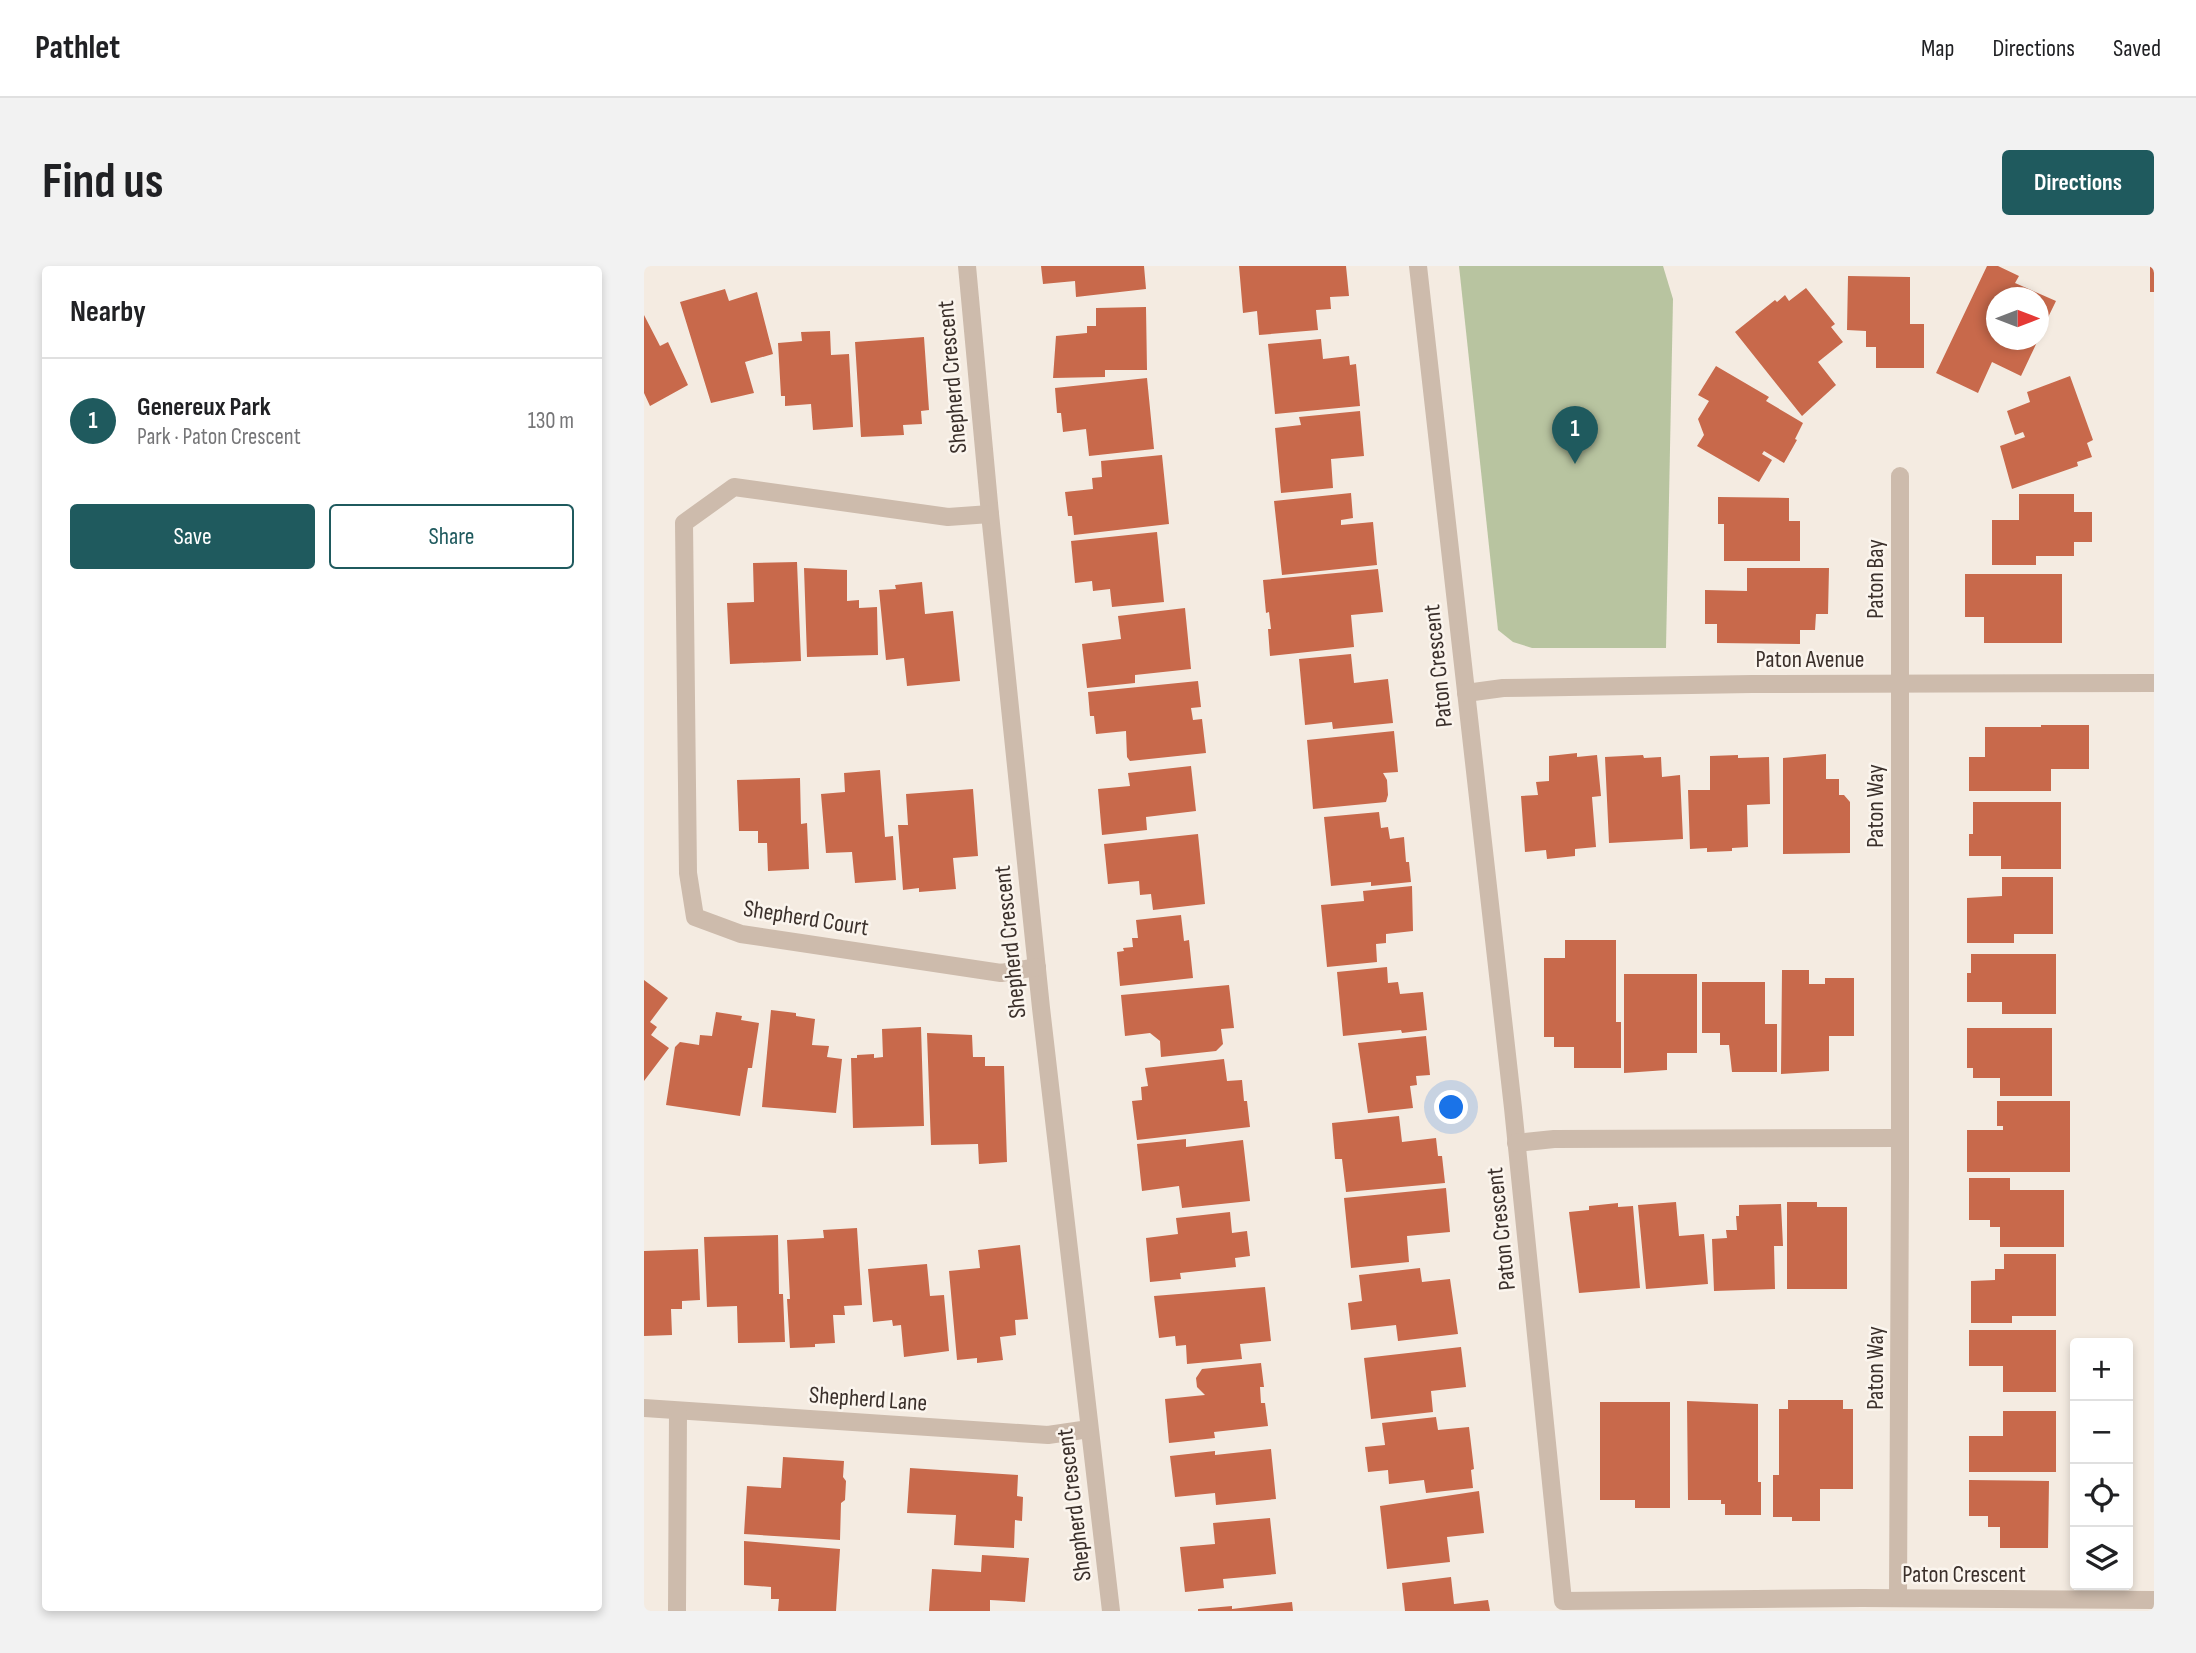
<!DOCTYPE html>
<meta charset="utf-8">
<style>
:root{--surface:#fff;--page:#f2f2f2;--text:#202124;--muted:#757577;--line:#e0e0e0;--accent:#1f5a5e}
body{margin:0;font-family:"Sofia Sans Condensed",sans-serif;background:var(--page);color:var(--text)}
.controls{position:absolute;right:21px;bottom:21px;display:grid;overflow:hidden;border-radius:7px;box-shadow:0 4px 10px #0003}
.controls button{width:63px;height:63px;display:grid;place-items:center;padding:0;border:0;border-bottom:2px solid var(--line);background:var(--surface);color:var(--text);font:35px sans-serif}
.compass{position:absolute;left:1342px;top:21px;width:63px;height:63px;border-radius:50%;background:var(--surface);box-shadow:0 4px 10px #0003;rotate:90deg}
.you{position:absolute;left:808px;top:842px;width:24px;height:24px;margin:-18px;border:5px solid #fff;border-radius:50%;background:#1a73e8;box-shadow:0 0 0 10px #1a73e833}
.badge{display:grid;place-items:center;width:46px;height:46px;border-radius:50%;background:var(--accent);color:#fff;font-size:23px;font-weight:700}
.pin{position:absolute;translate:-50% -58px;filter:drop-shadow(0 2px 4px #0008)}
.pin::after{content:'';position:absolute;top:37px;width:24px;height:21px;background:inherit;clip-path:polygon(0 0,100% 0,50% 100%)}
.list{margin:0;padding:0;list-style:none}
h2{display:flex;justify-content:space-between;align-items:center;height:91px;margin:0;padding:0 28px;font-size:30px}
h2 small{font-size:23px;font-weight:400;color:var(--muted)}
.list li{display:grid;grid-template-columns:46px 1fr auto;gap:21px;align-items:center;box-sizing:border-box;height:126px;padding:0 28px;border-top:2px solid var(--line)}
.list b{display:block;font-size:26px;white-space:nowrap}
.list p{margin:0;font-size:23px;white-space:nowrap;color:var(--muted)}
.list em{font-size:23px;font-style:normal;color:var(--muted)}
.actions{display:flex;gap:14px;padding:21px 28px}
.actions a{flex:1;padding:16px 0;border:2px solid var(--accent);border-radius:7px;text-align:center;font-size:24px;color:var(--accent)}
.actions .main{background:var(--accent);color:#fff}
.icon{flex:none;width:38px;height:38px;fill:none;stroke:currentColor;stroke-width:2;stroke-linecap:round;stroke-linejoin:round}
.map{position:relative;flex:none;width:1510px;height:1345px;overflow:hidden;border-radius:7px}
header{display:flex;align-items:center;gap:42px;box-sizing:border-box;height:98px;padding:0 35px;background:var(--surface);border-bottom:2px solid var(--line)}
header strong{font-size:33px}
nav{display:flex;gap:38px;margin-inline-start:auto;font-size:24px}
.intro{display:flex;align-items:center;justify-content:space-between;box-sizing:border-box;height:168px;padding:0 42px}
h1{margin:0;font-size:49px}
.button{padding:18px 32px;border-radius:7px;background:var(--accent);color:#fff;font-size:24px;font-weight:700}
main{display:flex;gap:42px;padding:0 42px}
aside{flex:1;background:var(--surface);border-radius:7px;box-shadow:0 4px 10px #0003}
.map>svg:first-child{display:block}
</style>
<header>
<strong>Pathlet</strong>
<nav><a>Map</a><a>Directions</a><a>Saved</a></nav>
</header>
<div class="intro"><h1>Find us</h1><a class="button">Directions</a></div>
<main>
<aside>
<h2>Nearby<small></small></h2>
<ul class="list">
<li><span class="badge">1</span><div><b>Genereux Park</b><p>Park · Paton Crescent</p></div><em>130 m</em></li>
</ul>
<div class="actions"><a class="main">Save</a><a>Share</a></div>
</aside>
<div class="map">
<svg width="1510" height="1345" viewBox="0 0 1510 1345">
<rect width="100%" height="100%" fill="#f4ebe1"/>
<path fill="#b8c4a0" d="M815,0H1019L1029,33L1022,382H888L869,376L854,364Z"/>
<g fill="#c8694b">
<path d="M397,0H500L502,23L432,31L431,15L399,18Z"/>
<path d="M595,0H702L705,30L686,31L687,43L672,44L674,64L615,69L613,45L599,47Z"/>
<path d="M1343,0H1354L1375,10L1371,17L1412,35L1394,72V32H1352V74H1394L1377,110L1348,96L1334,127L1292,107Z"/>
<rect x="1506" y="0" width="4" height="26"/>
<path d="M1204,10L1266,11V58H1280V102H1232V81H1222V65L1203,64Z"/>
<path d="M1162,22L1191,58L1187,61L1199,76L1174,96L1192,119L1158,150L1091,66L1131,34L1133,36L1141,29L1145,35Z"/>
<path d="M81,23L85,35L113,26L129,88L101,96L110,127L67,137L36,36Z"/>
<path d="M502,41L503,104H461V111L409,112L412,70L443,67V60H452V42Z"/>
<path d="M0,49L16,80L24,76L44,119L6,140L0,127Z"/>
<path d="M186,65L187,89L205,88L209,161L169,164L167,138L141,140V130H137L134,77L158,75L157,66Z"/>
<path d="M280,71L285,144L277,145L278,158L259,159L260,169L217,171L211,76Z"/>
<path d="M677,73L679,93L705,90L706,99L712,98L716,140L631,148L624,78Z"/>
<path d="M1072,100L1125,131L1122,135L1159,157L1151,173L1153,174L1140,197L1120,185L1118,188L1128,194L1115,216L1053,180L1060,169L1054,153L1065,135L1054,129Z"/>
<path d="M1426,110L1449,174L1443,177L1448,191L1433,196L1434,200L1368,223L1356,180L1381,171L1379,166L1371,169L1363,145L1386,136L1383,126Z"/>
<path d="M503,112L510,183L445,190L442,163L419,166L417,147H413L411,122Z"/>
<path d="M716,145L720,190L687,193L689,222L637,227L631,162L657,159L655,151Z"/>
<path d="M518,189L525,258L430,269L428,250H424L421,226L449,223L448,212L458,211L457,195Z"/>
<path d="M707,227L709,252L697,254V259L729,256L733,299L638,309L630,235Z"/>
<path d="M1375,228H1430V246H1448V276H1430V290H1392V299H1348V254H1375Z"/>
<path d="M1074,231L1145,232V255H1156V295H1080V258H1074Z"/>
<path d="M513,266L520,336L468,341L466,323L449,325L448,315L431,317L427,275Z"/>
<path d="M153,296L157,395L86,398L83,337L110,336L109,297Z"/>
<path d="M160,302L203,304V335L215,334V342L233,341L234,389L163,391Z"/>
<path d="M1103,302H1185L1184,348H1172L1171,364H1156V378L1073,377V358H1061V324L1103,325Z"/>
<path d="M734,303L739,346L707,349L710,381L626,390L624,363H627L625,346L622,347L619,314Z"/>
<path d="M1321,308H1418V377H1340V351H1321Z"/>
<path d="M278,316L281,348L309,345L316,415L263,420L260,392L242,394L235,324L252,323L251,319Z"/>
<path d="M541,342L547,403L491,409V417L443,422L438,378L477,373L474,350Z"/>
<path d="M707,388L710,417L744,413L749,457L689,463L688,456L661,459L655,393Z"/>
<path d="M554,415L557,441L547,442L549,454L558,453L562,487L486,495L483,491L482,465L452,468L450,450H446L444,426Z"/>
<path d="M1397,459H1445V503H1407V525H1325V491H1341V461H1397Z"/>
<path d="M750,465L754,506L739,507L743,514L744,529L742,536L669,543L663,474Z"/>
<path d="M933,487V491L953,489L957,530L948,531L952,581L931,583V590L903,593L902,584L881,586L877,530L894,529L892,516L905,515V490Z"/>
<path d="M1182,488V513H1195V529H1200L1206,536V587L1139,588V492Z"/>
<path d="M999,489L1000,492L1017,491L1018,511L1036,509L1039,573L965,577L961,491Z"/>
<path d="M1094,489V492L1125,491L1126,538L1103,539L1104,581L1088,582V585L1063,586V582L1046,583L1044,524H1066V490Z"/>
<path d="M547,500L552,545L502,551L503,564L458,569L454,523L486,520L484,507Z"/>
<path d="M236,504L241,571L249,570L252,614L211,617L208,586L182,587L177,528L201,526L200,507Z"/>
<path d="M156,512L157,558L163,557L165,603L124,605L123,577H114V565H95L93,514Z"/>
<path d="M329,523L334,590L309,592L312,623L275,626V622L259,624L254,559H264L262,528Z"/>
<path d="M1329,536H1417V603H1357V590H1325V568H1329Z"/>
<path d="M735,546L737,562L744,561L746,573L760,571L762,596H765L767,616L727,620V616L687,620L680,551Z"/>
<path d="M554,568L561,638L509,644L507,628L496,629L495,615L464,618L460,578Z"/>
<path d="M1358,611H1409V668H1370V677H1323V632L1358,630Z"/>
<path d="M768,620L769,665L742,668V677L732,678L733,696L683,701L677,639L720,635L719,625Z"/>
<path d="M537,649L540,675L545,674L549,712L476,720L473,686L480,685L479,682L489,681L488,672H494L492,654Z"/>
<path d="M921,674H972V756H977V802H930V781H910V771H900V692H921Z"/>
<path d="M1327,688H1412V748H1358V736H1323V707H1327Z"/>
<path d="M743,701L744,717L754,716L756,728L779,726L783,764L758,767L757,764L699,770L693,706Z"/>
<path d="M1138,704H1165V718H1181V712H1210V770H1185V805L1137,808Z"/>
<path d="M980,708H1053V787H1023V804L980,807Z"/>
<path d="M0,714L24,732L6,756L13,761L7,769L25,782L0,815Z"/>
<path d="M1058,716H1121V758H1133V806H1088L1085,779H1076V767H1058Z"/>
<path d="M585,719L590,762L577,763L579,778L572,785L517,791L516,775L506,767L481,770L477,729Z"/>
<path d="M127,744L152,747V750L171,753L168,779L185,780L183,791L198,793L192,847L118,841Z"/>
<path d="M72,746L98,750L97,754L115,757L108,802H104L96,850L22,839L31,781L36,776L55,779L56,769L68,770Z"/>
<path d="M277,761L280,860L209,862L207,792H213V789L230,788V792L239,791L238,763Z"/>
<path d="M1323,762H1408V830H1356V812H1329V802H1323Z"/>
<path d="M283,767L328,769L329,791H341V800H360L363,896L335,898L334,878L287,879Z"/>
<path d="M782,770L786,809L772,810L773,819L766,820L769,842L724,847L714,777Z"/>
<path d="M580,793L583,815L598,814L600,835H603L606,861L493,874L488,835L498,834L497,821L504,820L501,802Z"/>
<path d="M1353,835H1426V906H1323V864H1359V860H1353Z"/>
<path d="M755,850L758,876L792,872L794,890H798L801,917L702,926L698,893H691L688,857Z"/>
<path d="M542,873V881L599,874L606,935L538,942L535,920L498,925L493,878Z"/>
<path d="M1325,912H1366V924H1420V981H1356V961H1346V954H1325Z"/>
<path d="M802,922L806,966L763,970L765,996L707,1002L700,932Z"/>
<path d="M1032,936L1035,970L1060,968L1064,1018L1002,1023L994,939Z"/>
<path d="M1143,936H1173V941H1203V1023H1143Z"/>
<path d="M974,937V941L989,940L996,1022L935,1027L925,946L945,944V940Z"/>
<path d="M1137,938L1139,980H1130L1131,1023L1070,1025L1068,973L1083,972L1082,964H1093L1092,950H1095V939Z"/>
<path d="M586,946L588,967L603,965L606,990L591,992L592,1001L536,1007L537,1013L506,1016L502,972L534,968L532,952Z"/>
<path d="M213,962L218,1039L200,1040L201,1049H189L191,1077L171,1078V1081L146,1082L143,1033H146L143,974L180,972L179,964Z"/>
<path d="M134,969L135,1028H139L141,1076L94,1077L93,1040L63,1041L60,971Z"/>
<path d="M376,979L384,1053L371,1054L372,1069L356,1071L359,1094L333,1097V1092L313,1094L305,1005L336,1002L334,984Z"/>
<path d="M54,983L56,1034L38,1035V1043H27L28,1069L0,1070V985Z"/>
<path d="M1360,988H1412V1050H1368V1057H1327V1015L1351,1014V1003H1360Z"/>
<path d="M283,998L286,1030L300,1029L305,1085L260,1091L257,1059L249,1060L248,1054L229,1056L224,1003Z"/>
<path d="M776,1002L778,1016L806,1013L814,1068L754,1075L752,1059L707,1064L704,1037L718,1035L715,1009Z"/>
<path d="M621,1021L627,1075L596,1078L598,1093L543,1098L542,1079L532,1080L531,1070L515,1072L510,1030Z"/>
<path d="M1325,1064H1412V1126H1359V1100H1325Z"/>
<path d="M817,1081L822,1121L787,1125L789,1146L727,1153L720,1092Z"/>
<path d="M617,1097L620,1121H616L617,1137H621L624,1160L570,1166L571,1172L525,1177L521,1133L561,1129L553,1121L552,1112L558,1103Z"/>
<path d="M1144,1134H1199V1143H1209V1223H1176V1255H1148V1251H1129V1209H1135V1143H1144Z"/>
<path d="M1043,1135L1114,1138V1216H1117V1249H1081V1238H1077V1234H1044Z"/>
<path d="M956,1136H1026V1242H991V1234H956Z"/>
<path d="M1359,1145H1412V1206H1325V1170H1359Z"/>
<path d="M792,1151L794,1164L825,1161L830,1203L827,1204L829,1222L782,1227L780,1214L745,1218L744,1204L724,1206L721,1181L741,1179L738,1157Z"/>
<path d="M627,1183L632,1233L572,1239L571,1227L531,1231L526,1190L571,1185V1189Z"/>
<path d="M139,1191L200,1195L199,1211L202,1215L201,1234L197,1237L196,1274L100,1268L103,1220L137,1222Z"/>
<path d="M266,1202L374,1209L373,1230L379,1231L378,1255L371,1254L370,1282L310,1279L312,1249L263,1247Z"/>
<path d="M1325,1214L1405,1215L1404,1282H1356V1261H1344V1250H1325Z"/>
<path d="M835,1225L840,1267L803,1271L806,1296L743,1303L736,1240Z"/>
<path d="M626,1252L632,1308L579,1313L580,1322L541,1326L536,1281L571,1278L569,1257Z"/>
<path d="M100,1275L196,1283L192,1345H134L135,1333H127V1321L100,1319Z"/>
<path d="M338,1289L385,1292L381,1336L346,1334V1345H285L288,1303L337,1306Z"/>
<path d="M807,1311L810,1338L844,1334L846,1345H761L758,1317Z"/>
<path d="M648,1336L649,1345H554V1343L588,1340V1343Z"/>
</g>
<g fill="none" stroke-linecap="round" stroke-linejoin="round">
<g stroke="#cdbbac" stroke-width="18">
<path d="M323,0L346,248L397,742L467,1345"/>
<path d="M774,0L869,842L919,1335L1218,1332L1510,1334"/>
<path d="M346,248L304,251L90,221L40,257L44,607L51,651L97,668L357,707L393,701"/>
<path d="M822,427L859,422L1108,418L1510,417"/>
<path d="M872,877L910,873L1256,872"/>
<path d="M0,1142L404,1169L445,1163"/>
<path d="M1254,1332L1256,911V210"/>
<path d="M33,1345L34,1145"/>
</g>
</g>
<g text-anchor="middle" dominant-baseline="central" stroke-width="5" stroke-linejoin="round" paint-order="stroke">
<g font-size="24" fill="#3b302b" stroke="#fbf5ee">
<text transform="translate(308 111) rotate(-95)">Shepherd Crescent</text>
<text transform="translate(1231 313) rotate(-90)">Paton Bay</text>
<text x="1166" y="393">Paton Avenue</text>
<text transform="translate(794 400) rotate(-96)">Paton Crescent</text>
<text transform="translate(1231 540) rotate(-90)">Paton Way</text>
<text transform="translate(162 652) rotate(9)">Shepherd Court</text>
<text transform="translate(366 676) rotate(-96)">Shepherd Crescent</text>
<text transform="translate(857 963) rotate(-96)">Paton Crescent</text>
<text transform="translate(1231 1102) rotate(-90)">Paton Way</text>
<text transform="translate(224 1133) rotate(4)">Shepherd Lane</text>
<text transform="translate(430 1239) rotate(-97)">Shepherd Crescent</text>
<text x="1320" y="1308">Paton Crescent</text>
</g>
</g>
</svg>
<div class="controls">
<button>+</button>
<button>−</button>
<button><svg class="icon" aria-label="locate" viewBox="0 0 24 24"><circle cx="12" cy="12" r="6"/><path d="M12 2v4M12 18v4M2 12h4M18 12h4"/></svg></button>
<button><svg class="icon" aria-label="layers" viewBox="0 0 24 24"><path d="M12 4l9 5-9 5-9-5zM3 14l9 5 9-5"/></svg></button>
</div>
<svg class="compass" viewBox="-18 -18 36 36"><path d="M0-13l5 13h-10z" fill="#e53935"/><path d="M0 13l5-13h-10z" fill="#757577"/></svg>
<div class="you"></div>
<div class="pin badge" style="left:931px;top:198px">1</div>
</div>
</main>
